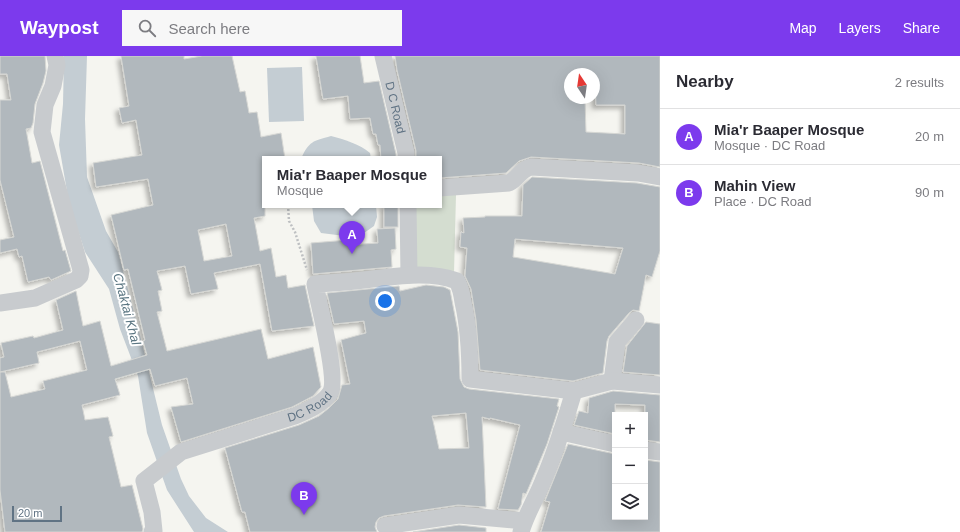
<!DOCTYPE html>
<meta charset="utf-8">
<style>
:root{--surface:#fff;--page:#f7f7f7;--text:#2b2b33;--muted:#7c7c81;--line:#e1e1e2;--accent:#7c3aed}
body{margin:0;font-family:Helvetica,sans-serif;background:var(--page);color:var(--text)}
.controls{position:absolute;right:12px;bottom:12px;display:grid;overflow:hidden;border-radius:0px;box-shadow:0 4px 16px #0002}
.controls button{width:36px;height:36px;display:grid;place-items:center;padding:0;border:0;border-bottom:1px solid var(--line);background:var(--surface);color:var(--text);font:20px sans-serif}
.compass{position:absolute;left:564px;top:12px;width:36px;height:36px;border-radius:50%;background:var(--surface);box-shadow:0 4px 16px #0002;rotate:347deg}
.scale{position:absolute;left:12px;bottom:10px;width:50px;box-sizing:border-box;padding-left:4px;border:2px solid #607384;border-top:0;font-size:11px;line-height:14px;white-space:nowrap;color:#607384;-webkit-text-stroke:3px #fff;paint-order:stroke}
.you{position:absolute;left:385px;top:245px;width:14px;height:14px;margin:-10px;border:3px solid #fff;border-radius:50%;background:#1a73e8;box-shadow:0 0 0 6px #1a73e833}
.badge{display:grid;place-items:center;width:26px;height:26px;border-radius:50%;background:var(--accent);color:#fff;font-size:13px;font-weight:700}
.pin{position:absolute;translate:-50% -33px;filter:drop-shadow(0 1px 2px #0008)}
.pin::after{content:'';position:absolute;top:21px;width:14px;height:12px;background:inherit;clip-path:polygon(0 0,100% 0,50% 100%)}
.popup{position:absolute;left:262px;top:100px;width:180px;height:52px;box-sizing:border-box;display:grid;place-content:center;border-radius:0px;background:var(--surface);filter:drop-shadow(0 1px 3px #0005);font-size:13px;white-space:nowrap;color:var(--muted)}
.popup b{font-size:15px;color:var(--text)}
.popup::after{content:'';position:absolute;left:50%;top:100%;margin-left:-8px;border:8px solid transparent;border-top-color:var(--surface)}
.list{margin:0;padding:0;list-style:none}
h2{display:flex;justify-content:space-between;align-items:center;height:52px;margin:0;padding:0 16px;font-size:17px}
h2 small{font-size:13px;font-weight:400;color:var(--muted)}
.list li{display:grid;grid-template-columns:26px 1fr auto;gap:12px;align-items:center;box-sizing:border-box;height:56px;padding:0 16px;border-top:1px solid var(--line)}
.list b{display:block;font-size:15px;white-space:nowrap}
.list p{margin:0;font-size:13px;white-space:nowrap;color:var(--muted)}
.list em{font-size:13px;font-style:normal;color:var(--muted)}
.icon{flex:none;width:22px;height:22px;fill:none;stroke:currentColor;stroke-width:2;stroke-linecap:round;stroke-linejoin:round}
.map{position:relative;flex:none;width:660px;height:476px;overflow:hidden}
header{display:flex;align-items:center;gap:24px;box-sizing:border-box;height:56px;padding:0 20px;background:var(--accent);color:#fff}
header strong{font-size:19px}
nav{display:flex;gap:22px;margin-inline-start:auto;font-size:14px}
.search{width:280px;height:36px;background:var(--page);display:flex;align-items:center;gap:10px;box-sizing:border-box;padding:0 14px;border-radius:0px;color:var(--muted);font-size:15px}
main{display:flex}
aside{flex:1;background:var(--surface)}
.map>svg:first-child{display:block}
</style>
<header>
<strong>Waypost</strong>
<div class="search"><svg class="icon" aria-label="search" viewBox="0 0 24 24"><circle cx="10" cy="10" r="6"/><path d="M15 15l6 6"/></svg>Search here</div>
<nav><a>Map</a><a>Layers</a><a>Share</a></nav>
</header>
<main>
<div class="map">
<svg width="660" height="476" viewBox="0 0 660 476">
<defs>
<filter id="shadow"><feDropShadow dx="-3.5" dy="3.5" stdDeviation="2" flood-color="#0004"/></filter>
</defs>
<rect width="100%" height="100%" fill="#f5f5f0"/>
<path fill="#d4ddd0" d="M439,139H456L454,217L412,216L413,149H439Z"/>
<g fill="#c4cdd3">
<path d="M64,0H87L85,63L87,121L106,175L118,196L139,275L162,369L181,423L189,440L206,462L228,476H194L167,434L147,377L138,320L120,273L109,233L85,196L69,147L59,89L63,48Z"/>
<path d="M302,11L304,65L269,66L267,12Z"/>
<path d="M331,80C346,84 359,88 370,97L371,103H301C309,85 313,85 331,80Z"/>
<path d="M312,149H376L377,161L374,170L364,177L345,180L321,177L314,165Z"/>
</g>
<g fill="#b1b8bd" stroke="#d5d6d3" fill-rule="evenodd" filter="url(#shadow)">
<path d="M0,0H45L46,15L43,27L35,48L33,67L31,72L26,73L32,107L40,105L63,195L65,194L71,215L51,224L49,221L28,226L22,200L19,201L17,193L0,197V184L14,181L0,124V44H11L7,18H0Z"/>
<path d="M121,0H184V3L202,0H232L240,36L245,35L249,57L257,56L261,81L281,77L285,103H265V160L254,162L260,195L271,192L276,221L286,219L288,232L305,229L314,270L272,275L260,208L214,217L218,233L191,238L185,210L157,215L162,234L158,235L162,255L157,256L167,295L261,273L268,303L313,291L321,331L313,340L292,351L181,386L171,351L193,348L187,322L155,330L150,313L115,323L120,339L82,349L85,364L108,361L113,380L109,381L121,431L132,429L143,473L142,476H5L0,434V316H5L11,341L45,333L43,325L87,314L80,285L37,296L39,307L0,316V302L4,301L1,287L33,280L34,282L63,274L56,244L76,235L83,270L100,265L111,310L147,299L143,285L145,284L128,213L124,214L111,159L153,149L148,123L96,131L93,107L142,99L136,64L122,67L119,52L129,50ZM226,168L232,200L204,205L198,174Z"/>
<path d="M316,0H360L364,27L379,25L396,98V103H381L380,89H378L376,78H373L370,62L350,63L348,40L323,43Z"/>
<path d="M395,0H660V111L639,107L531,101L519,105L506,117L439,122V103H416V95L397,14ZM570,18H595L596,49H625V78L586,76L585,43L570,44Z"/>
<path d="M532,121L637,127L660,131V195L652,221L646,219L639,255L633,254L629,257L609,280L607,285L603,317L573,325L480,314L476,264L471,233L465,220L467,192L460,191L461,176L464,177L463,162L485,161V160H522L523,129ZM515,183L623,192L615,218L513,201Z"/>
<rect x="384" y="149" width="14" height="22"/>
<path d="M395,172L396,193L391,194L392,211L313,218L311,187L348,184V189L378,187L377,173Z"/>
<path d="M426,229L444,231L450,234L458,276L460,323L464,331L469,333L559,343L557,350L559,351L547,388L526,438L523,437L521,449L518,454L498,453L520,369L490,362V363L482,361L486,451L458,449L384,460L379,462L376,466L375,471L377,476H250L245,456H242L225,392L299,369L319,360L329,352L338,343L342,329L350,328L341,284L366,277L364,265L334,268L327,237L399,230L400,235ZM466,357L469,392L439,393L432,360Z"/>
<path d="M646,266L660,268V319L623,316L627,290Z"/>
<path d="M613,335L660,339V386L645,384V349L615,348V378L574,369L579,355L588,357L589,342Z"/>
<path d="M568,388L615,398V461H645V404L660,406V476H541L550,446L545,445Z"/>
<path d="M459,469L486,472V476H413Z"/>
</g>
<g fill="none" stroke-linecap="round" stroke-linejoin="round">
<path stroke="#bec0c2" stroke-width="2.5" stroke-dasharray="2 2" stroke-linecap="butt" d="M288,149L289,165L295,176L307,214"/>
<g stroke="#c8cbce" stroke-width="17">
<path id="s1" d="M383,0L406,97V103"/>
<path d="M439,132L509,127C519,122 519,114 531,111L638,117L660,121"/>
<path d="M408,149L409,219"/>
<path d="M0,247L35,242L76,224L80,220L81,214L42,76L45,49L53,30L57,9L55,0"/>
<path d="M612,325L617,286L636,264"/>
<path d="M561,376L615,388"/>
<path d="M645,394L660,396"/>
<path d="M385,470L459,459L524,465"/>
<path id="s2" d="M152,476L154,475L152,456L144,425L181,396L295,360C307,355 323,348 330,337C339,324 318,246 315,228C331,227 348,226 364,224C394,221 428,214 457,225C461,232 462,239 463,246C469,272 470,297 470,323L574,335L612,325L660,329"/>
<path d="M521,476C526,458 536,443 543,425C556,396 565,365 574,335"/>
</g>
</g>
<g text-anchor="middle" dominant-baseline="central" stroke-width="4" stroke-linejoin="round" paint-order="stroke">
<g font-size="12" fill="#607384" stroke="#fff">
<text stroke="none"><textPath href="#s1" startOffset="53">D C Road</textPath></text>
<text stroke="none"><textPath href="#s2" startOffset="237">DC Road</textPath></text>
</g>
<g font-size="13" font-style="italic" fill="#5b7682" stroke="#fff">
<text transform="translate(127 253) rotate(75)">Chaktai Khal</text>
</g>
</g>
</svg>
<div class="controls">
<button>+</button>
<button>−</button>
<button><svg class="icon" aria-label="layers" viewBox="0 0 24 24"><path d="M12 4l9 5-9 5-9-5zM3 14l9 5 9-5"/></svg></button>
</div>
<svg class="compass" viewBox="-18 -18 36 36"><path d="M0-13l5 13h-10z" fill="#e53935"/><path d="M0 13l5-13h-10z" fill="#7c7c81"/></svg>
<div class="scale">20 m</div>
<div class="you"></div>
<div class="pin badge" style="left:352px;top:198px">A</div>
<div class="popup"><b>Mia'r Baaper Mosque</b>Mosque</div>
<div class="pin badge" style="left:304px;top:459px">B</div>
</div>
<aside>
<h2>Nearby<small>2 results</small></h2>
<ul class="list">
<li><span class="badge">A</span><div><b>Mia'r Baaper Mosque</b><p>Mosque · DC Road</p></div><em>20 m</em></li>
<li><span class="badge">B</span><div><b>Mahin View</b><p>Place · DC Road</p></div><em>90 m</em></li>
</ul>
</aside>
</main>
